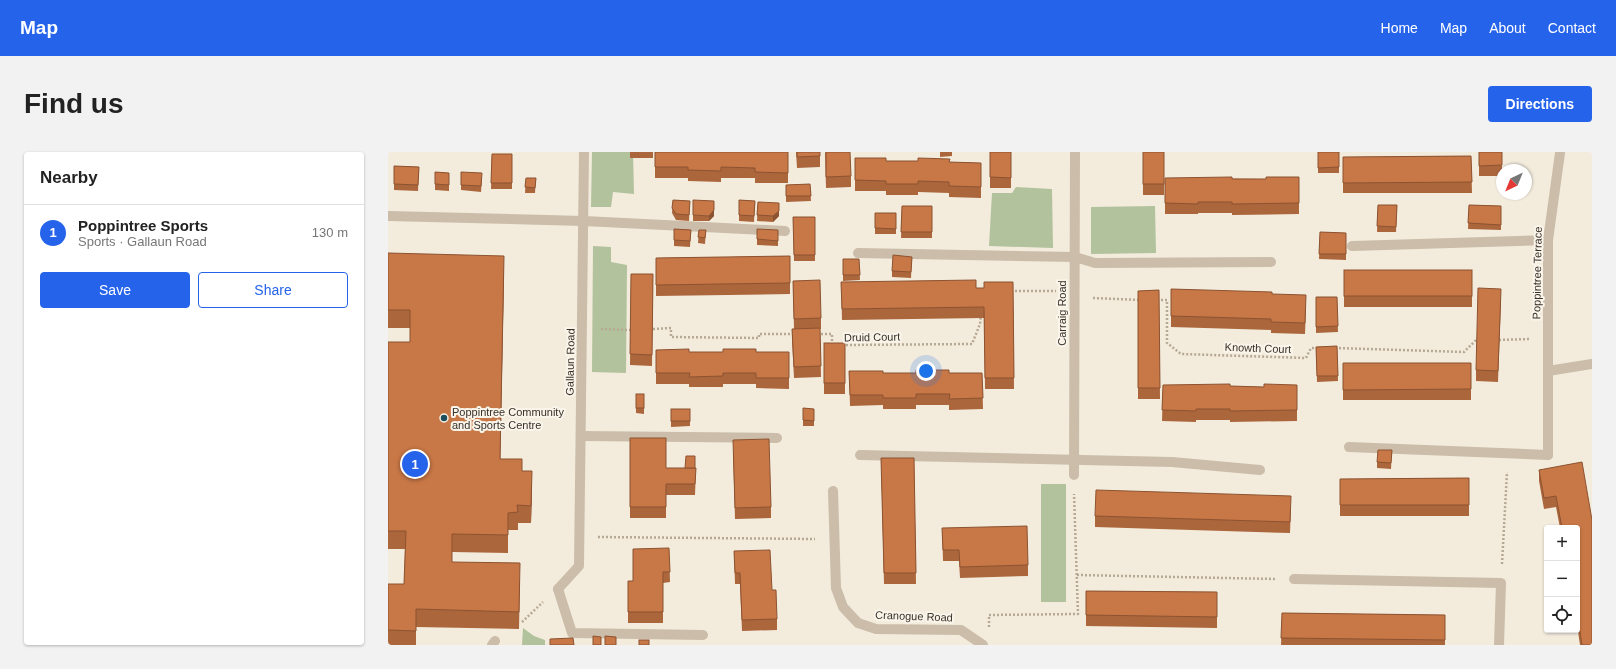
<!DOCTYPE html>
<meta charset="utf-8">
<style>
:root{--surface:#fff;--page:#f2f2f2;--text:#222;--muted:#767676;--line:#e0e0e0;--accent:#2563eb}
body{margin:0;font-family:Arial,sans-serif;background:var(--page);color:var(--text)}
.controls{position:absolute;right:12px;bottom:12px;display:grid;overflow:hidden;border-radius:4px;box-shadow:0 1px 3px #0004}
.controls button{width:36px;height:36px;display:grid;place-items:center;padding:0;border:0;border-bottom:1px solid var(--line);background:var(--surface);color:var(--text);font:20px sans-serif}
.compass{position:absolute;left:1108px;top:12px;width:36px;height:36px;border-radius:50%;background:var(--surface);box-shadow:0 1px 3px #0004;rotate:223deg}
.you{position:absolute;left:538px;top:219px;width:14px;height:14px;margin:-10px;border:3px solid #fff;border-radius:50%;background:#1a73e8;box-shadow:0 0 0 6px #1a73e833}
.badge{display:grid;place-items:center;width:26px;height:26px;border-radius:50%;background:var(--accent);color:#fff;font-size:13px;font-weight:700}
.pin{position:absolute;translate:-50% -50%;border:2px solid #fff;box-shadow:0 1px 4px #0006}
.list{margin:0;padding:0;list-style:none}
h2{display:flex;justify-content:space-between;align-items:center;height:52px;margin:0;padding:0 16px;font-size:17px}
h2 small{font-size:13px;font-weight:400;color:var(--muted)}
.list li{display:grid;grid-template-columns:26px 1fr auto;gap:12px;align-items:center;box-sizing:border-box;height:56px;padding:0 16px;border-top:1px solid var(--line)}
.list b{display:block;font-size:15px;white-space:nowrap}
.list p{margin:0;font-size:13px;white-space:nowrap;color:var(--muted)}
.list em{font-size:13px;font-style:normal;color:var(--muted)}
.actions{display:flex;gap:8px;padding:12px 16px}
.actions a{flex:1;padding:9px 0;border:1px solid var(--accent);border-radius:4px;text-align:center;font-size:14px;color:var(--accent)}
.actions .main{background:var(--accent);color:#fff}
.icon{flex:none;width:22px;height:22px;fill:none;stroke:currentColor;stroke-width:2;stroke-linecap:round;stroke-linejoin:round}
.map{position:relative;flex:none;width:1204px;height:493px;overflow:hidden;border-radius:4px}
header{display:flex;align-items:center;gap:24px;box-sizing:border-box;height:56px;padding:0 20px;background:var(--accent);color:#fff}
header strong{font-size:19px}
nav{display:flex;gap:22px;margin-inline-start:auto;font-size:14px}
.intro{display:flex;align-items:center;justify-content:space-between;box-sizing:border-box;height:96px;padding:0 24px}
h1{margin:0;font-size:28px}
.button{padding:10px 18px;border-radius:4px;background:var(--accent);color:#fff;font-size:14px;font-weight:700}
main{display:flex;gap:24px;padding:0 24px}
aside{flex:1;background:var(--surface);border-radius:4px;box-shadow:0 1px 3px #0004}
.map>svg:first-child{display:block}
</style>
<header>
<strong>Map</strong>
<nav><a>Home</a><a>Map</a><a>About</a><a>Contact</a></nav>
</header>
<div class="intro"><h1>Find us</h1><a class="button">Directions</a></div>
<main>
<aside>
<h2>Nearby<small></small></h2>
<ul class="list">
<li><span class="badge">1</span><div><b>Poppintree Sports</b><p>Sports · Gallaun Road</p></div><em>130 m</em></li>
</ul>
<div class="actions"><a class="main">Save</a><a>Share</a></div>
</aside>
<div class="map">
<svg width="1204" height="493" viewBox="0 0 1204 493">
<rect width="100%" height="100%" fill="#f3ecdd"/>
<g fill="#b1c29d">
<path d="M204,0H245L246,42L225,40L223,55H203Z"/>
<path d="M628,35L664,37L665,96L601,94L604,41H624Z"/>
<path d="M767,54L768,101L703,102V55Z"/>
<path d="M205,94L223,95V110L239,113L238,221L204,220Z"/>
<rect x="653" y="332" width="25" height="118"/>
<path d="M135,476L146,484L157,488V493H134Z"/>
</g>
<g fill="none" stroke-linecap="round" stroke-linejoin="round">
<g stroke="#b7a893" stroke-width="2.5" stroke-dasharray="2 2" stroke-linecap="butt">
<path d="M623,139H668"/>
<path d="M705,146L752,148"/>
<path d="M769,148H779V191L793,202L918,206L923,196H930"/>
<path d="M213,177L242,178"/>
<path d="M265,177L283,176V185L371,186V182H406"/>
<path d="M429,182H444V193"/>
<path d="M1111,188L1142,187"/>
<path d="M454,193L584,192L592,172L593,162"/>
<path d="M947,196L1076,200L1089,187"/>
<path d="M210,385L427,387"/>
<path d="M1114,412L1119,320"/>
<path d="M689,423L888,427"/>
<path d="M134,470L155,450"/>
<path d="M601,475V463L690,462L686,342"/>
</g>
<g stroke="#cbbda9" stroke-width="10">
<path d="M196,69L397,79"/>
<path d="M964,94L1160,88"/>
<path d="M470,101L687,105L707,111L883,110"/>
<path d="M193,284L389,286"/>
<path d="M961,295L1160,303"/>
<path d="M472,303L784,310L872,318"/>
<path d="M170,437L184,481L315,483"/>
</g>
<g stroke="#cbbda9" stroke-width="10">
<path d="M0,64L196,69"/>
<path d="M1160,219L1204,212"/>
<path d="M1160,303V88L1172,1"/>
<path d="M686,323L687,0"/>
<path d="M445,339L448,436L455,455L470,471L488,477L573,478L595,493"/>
<path d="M906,427L1113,431L1111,493"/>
<path d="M170,437L191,414L196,0"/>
<path d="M104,493L107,489"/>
</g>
</g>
<g fill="#ac663c">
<rect x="242" y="0" width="23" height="6"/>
<path d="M267,0H400V31H367V26H333V30L300,29V26H267Z"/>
<path d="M408,0H432V15L409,16Z"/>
<path d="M437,0L463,24V35L438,36Z"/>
<path d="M552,0H564V4L552,5Z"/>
<rect x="602" y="0" width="21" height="36"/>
<rect x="755" y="0" width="21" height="43"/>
<rect x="930" y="0" width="21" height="21"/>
<rect x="1091" y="0" width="23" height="24"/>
<path d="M104,2H124V37H103Z"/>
<path d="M1083,4L1084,41H955V5Z"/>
<path d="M467,6L498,9L593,11V46L561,45V41L530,40V43H498V39H467Z"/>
<path d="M6,14L31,15L30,39L6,38Z"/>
<path d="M47,20L61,21V39L47,38Z"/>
<path d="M911,25V62L844,63V61H810V62H777V26L878,27Z"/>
<path d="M138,26H148L147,41H137Z"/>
<path d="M94,27L93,40L73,38V33Z"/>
<path d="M422,32L423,49L398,50V33Z"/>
<path d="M285,48L302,49L301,69L288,68L284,61Z"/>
<path d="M351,48L367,49L366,70L351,69Z"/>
<path d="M370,50L391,64L385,70L369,69Z"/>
<path d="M990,53H1009L1008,80H989Z"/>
<path d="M1081,53L1113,54V78L1080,77Z"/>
<path d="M514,54H544V86H513Z"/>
<rect x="487" y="61" width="21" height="21"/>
<path d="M305,63L326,64L321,69H305Z"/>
<path d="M405,65H427V109H406Z"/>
<path d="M286,77L303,78L302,95L286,94Z"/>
<path d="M369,77L390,84V94L369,93Z"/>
<path d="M311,78H318L317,92L310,91Z"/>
<path d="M932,80L958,81V108L931,107Z"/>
<path d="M0,101L116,121L112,307L134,319L144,337L143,371H130V378H120V401L64,400V410L132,429L131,477L28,475V493H0V432H16L17,397H0V190H22V176H0Z"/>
<path d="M402,104V142L268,144V106Z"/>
<path d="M524,105L523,126L504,125V119Z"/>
<path d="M455,107H471L472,128L455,129Z"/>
<rect x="956" y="118" width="128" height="37"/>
<path d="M243,122H265L264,214L242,213Z"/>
<path d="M405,129L433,166V177H432L433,225L406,226L404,188V177H406Z"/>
<path d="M453,130L588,136H596L625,130L626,237H597L596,166L454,168Z"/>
<path d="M783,137L884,142L918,154L917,182L883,181V178L783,175Z"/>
<path d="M771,138L772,247H750V139Z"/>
<path d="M928,145H949L950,180L928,181Z"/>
<path d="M1113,148L1110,230L1088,229V218Z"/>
<rect x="436" y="191" width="21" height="51"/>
<path d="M949,194L950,229L929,230L928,195Z"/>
<path d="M268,198L301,200H401V237L368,236V232H335V235H301V232H268Z"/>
<rect x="955" y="211" width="128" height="37"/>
<path d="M461,219L495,221H594L595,257L561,258V253H528V257H495V253L462,254Z"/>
<path d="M775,233L876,235L909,233V269L842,270V268H808V270L774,269Z"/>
<path d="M248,242H256V262L248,261Z"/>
<path d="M415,256L426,257V274H415Z"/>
<path d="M283,257H302V274L283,275Z"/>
<path d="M242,286L278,316H308L307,343H278V366H242Z"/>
<path d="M1004,298L1003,317L989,316V310Z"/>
<path d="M345,299L383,355V366L347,367Z"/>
<path d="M493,306H526L528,432H496Z"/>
<path d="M1151,318L1204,368V493H1192L1189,473V376H1172L1168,355L1156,357L1151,329Z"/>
<path d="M1081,326V364H952V327Z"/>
<path d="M903,355L902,381L707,375V364Z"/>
<path d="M554,376L640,413V424L572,426L571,409H555Z"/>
<path d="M281,396L282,430L275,431V471H240V429H245Z"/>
<path d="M346,399L389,467V478L354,479L352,432H347Z"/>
<path d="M698,439L829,440V476L698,474Z"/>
<path d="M894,461L1057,463V493H893Z"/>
</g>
<g fill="#8c5331">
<path d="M326,49V64L321,69V64Z"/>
<path d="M391,51V64L385,70V64Z"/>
<path d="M116,104V121L112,325V307Z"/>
<path d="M144,319V337L143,371V354Z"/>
</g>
<g fill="#c87746" stroke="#8c5331">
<path d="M267,0H400V21L367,20V16L333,15V19L300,18V15H267Z"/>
<path d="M409,0H432V4L409,5Z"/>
<path d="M438,0H462L463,24L438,25Z"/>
<path d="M602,0H623V26L602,25Z"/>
<rect x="755" y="0" width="21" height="32"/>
<path d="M930,0H951V15L930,16Z"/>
<path d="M1091,0H1114V13L1091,14Z"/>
<path d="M104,2H124V31H103Z"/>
<path d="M1083,4L1084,30L955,31V5Z"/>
<path d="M467,6H498V9H530V6L562,7L561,10L593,11V35L561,34V30L530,29V32H498V29L467,28Z"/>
<path d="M6,14L31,15L30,33L6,32Z"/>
<path d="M47,20L61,21V33L47,32Z"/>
<path d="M73,20L94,21L93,34L73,33Z"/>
<path d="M844,25V27H878V25H911V51L844,52V50H810V52L777,51V26Z"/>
<path d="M138,26H148L147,36L137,35Z"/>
<path d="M422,32L423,44H398V33Z"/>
<path d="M285,48L302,49L301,63L288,62L284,56Z"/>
<path d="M305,48L326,49V58L321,64L305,63Z"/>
<path d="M351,48L367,49L366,64L351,63Z"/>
<path d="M370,50L391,51V59L385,64L369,63Z"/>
<path d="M990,53H1009L1008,75L989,74Z"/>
<path d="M1081,53L1113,54V73L1080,71Z"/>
<path d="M514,54H544V80H513Z"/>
<path d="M487,61H508V77L487,76Z"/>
<path d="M405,65H427V103H406Z"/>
<path d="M286,77L303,78L302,89L286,88Z"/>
<path d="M369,77L390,78V89L369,87Z"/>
<path d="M311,78H318L317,86L310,85Z"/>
<path d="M932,80L958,81V102H931Z"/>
<path d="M0,101L116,104L112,307H134V319H144L143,354L129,353L130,360L120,361V383L64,382V410L132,411L131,460L28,457V479L0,478V432H16L18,379H0V190H22V158H0Z"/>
<path d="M505,103L524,105L523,120L504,119Z"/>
<path d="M402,104V131L268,133V106Z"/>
<path d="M455,107H471L472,123H455Z"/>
<rect x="956" y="118" width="128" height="26"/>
<path d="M243,122H265L264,203L242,202Z"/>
<path d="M432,128L433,166L406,167L405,129Z"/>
<path d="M588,128V136H596V130H625L626,226H597L596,155L454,157L453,130Z"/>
<path d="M1090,136L1113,137L1110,219L1088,218Z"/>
<path d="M783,137L884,140V142L918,143L917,171L883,170V167L783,164Z"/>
<path d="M771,138L772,236H750V139Z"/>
<path d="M928,145H949L950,174L928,175Z"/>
<path d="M432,176L433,214L406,215L404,177Z"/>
<rect x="436" y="191" width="21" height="40"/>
<path d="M949,194L950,224H929L928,195Z"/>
<path d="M301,197V200H335V197H368V200H401V226H368V221H335V224L301,225L302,221H268V198Z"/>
<path d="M955,211H1083V237L955,238Z"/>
<path d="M528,218H561V221H594L595,246L561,247L562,242H528V246H495V243H462L461,219H495V221H528Z"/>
<path d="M842,232V234L876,235V232L909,233V258L842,259V257H808V259L774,258L775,233Z"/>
<rect x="248" y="242" width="8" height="14"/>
<path d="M415,256L426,257V269L415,268Z"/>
<rect x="283" y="257" width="19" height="12"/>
<path d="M242,286H278V316H308L307,332H278V355H242Z"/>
<path d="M381,287L383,355L347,356L345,288Z"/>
<path d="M990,298H1004L1003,311L989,310Z"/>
<path d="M298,304H307V316H297Z"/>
<path d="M493,306H526L528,421H496Z"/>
<path d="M1194,310L1204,368V493H1194L1189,462V376H1174L1168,344L1156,346L1151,318Z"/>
<path d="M1081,326V353H952V327Z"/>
<path d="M708,338L903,344L902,370L707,364Z"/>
<path d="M639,374L640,413L572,415L571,398H555L554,376Z"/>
<path d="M281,396L282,420H275V460H240V429H245V397Z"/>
<path d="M382,398L384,438H388L389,467L354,468L352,421H347L346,399Z"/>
<path d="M698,439L829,440V465L698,463Z"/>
<path d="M894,461L1057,463V488L893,486Z"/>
<path d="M205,484L213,485V493H205Z"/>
<path d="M217,484L228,485V493H217Z"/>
<path d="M185,486L186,493H162V487Z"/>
<rect x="251" y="488" width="10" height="5"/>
</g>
<circle fill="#1d4e5b" stroke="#faf5ea" stroke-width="1.5" cx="56" cy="266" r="4"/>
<g text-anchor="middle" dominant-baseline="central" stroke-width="4" stroke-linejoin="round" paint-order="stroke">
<g font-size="11" fill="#383029" stroke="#faf5ea">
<text transform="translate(1149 121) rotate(-89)">Poppintree Terrace</text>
<text transform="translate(674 161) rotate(-90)">Carraig Road</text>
<text transform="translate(484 185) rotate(-1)">Druid Court</text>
<text transform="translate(870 196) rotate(2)">Knowth Court</text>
<text transform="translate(182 210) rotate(-89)">Gallaun Road</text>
<text transform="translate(526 464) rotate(2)">Cranogue Road</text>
</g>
<g font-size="11" fill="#383029" stroke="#faf5ea" text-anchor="start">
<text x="64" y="260">Poppintree Community<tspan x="64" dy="13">and Sports Centre</tspan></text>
</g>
</g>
</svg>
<div class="controls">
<button>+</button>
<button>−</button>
<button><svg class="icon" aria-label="locate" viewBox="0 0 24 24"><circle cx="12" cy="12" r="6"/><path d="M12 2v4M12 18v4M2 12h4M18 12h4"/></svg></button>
</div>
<svg class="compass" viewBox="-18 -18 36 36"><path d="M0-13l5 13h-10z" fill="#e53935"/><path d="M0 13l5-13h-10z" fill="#767676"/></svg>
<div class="you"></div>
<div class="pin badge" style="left:27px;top:312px">1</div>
</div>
</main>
